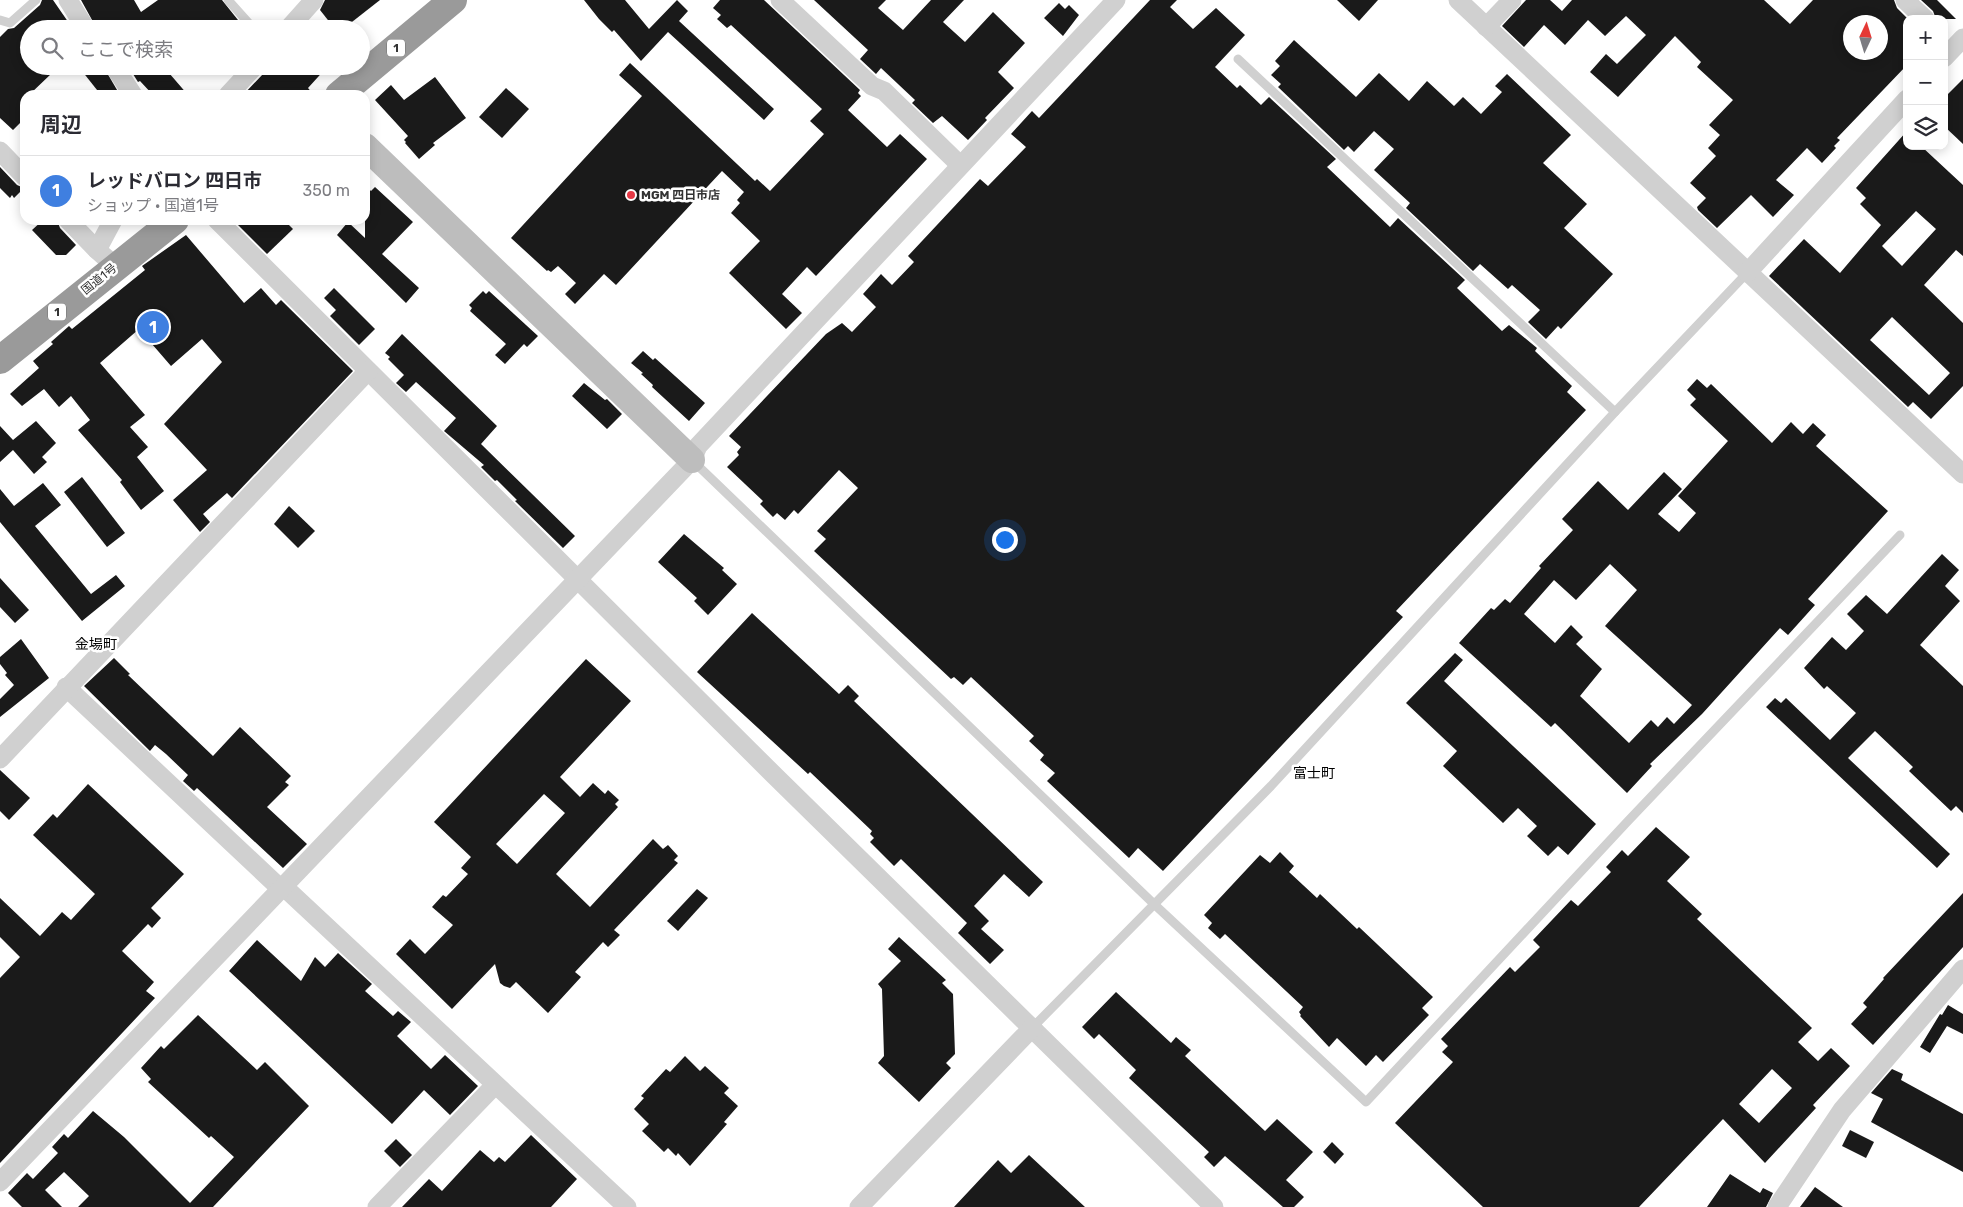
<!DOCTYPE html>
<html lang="ja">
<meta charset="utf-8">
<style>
:root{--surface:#fff;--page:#f2f2f3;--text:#2b2b33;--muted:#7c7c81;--line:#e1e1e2;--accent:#1a73e8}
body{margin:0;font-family:Rubik,"Noto Sans JP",sans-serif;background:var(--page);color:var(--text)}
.controls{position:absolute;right:15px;top:15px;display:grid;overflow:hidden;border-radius:10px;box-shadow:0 2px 12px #0003}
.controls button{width:45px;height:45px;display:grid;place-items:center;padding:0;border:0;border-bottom:1px solid var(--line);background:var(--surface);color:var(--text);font:25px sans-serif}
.compass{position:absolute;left:1843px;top:15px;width:45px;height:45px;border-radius:50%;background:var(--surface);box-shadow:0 2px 12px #0003;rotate:4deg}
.you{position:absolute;left:1004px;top:539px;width:18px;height:18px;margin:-12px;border:4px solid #fff;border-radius:50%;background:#1a73e8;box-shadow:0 0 0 8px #1a73e833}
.badge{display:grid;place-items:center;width:32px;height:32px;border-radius:50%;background:var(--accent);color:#fff;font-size:16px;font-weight:700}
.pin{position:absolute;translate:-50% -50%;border:2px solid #fff;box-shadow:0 1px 5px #0006}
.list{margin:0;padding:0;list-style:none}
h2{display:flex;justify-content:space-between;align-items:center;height:65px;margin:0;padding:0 20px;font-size:21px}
h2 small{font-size:16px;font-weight:400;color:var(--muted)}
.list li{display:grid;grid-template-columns:32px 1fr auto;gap:15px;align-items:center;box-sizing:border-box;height:70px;padding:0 20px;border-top:1px solid var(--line)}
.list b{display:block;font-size:19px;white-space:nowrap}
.list p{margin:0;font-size:16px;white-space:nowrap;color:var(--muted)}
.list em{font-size:16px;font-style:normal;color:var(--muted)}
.icon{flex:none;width:28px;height:28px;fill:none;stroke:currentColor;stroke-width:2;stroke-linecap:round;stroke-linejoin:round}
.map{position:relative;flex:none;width:1963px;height:1207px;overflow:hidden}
.search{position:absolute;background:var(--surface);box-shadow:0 2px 12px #0003;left:20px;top:20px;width:350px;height:55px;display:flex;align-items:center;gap:12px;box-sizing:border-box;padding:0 18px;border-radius:28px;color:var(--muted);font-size:19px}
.panel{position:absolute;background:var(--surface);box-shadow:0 2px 12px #0003;left:20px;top:90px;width:350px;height:135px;border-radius:15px}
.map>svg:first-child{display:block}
</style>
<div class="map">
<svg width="1963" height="1207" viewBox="0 0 1963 1207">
<rect width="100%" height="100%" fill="#fff"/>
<g fill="#1a1a1a" fill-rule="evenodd">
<path d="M42,0H53L73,29H29V66H43L51,74L29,95H25V118L13,130L0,118V37L8,29L14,28L40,5Z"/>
<path d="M81,0H134L141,12L158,0H222L238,20L228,29L223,23L220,26L215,20L206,29H97Z"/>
<path d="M325,0H380L343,29H335L320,10Z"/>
<path d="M584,0H625L649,29L677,0L688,11L679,21L774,109L764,120L668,32L641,61L614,30L612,32L599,19Z"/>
<path d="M720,0H764L860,90L858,93L861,96L848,110L887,147L900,134L927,159L816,276L807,267L782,294L802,313L786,329L729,273L760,241L731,213L740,203L737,200L744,192L722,171L616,285L604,274L575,304L565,294L576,283L558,266L551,272L548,270L547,271L511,238L642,96L619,75L630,63L755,181L757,179L770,191L824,134L810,121L822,109L731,25L727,28L717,19L721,15L713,8Z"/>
<path d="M814,0H886L878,8L903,30L931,0H964L943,22L965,42L993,12L1025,43L998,72L1014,88L985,118L987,120L968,140L942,116L933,123L912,103L915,100L881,68L876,74L860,59L868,50Z"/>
<path d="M1150,0H1177L1170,7L1193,29L1216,8L1245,35L1215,67L1237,88L1240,85L1261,105L1269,97L1336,159L1327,167L1390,227L1398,218L1465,280L1457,288L1502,331L1509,325L1537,348L1535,351L1572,386L1567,392L1586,410L1396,611L1403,617L1163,871L1138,848L1129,858L1047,781L1055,773L1040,760L1044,755L1029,741L1034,736L971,677L963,685L954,677L951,679L814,551L826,539L817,531L858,488L839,470L798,514L794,510L785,520L777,513L773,517L760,504L763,501L727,467L739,455L737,452L741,447L729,436L826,334L842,323L852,332L876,307L863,294L881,274L892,285L914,262L908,256L980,179L988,186L1026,147L1011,134L1032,111L1039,118Z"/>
<path d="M1337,0H1378L1359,21Z"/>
<path d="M1526,0H1550L1562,11L1572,0H1764L1790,24L1813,0H1894L1897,8L1908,19L1907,65L1837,138L1840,140L1834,146L1836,148L1822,163L1807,148L1776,180L1794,195L1773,217L1751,195L1717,228L1698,210L1697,207L1706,198L1690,183L1716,156L1708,148L1720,135L1709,125L1733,100L1697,67L1701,62L1675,36L1618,97L1590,72L1606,54L1617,64L1646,35L1626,16L1605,36L1588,20L1565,45L1544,25L1524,47L1502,26ZM1850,22H1880V52H1850Z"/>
<path d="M1921,0H1937L1956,19H1936L1933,11Z"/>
<path d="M1059,3L1065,9L1069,5L1079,15L1063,36L1044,18Z"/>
<path d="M1294,40L1356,97L1379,73L1409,101L1427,81L1454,106L1463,97L1481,114L1502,92L1495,86L1507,74L1571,135L1543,163L1587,204L1564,228L1613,274L1561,329L1558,326L1546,339L1528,322L1540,310L1512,285L1508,289L1480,264L1473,271L1406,208L1410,203L1374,170L1394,149L1374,131L1354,152L1348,146L1344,150L1278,87L1281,84L1271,75L1280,66L1275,61Z"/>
<path d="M78,66H103L120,95H101Z"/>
<path d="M128,66H163L188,95H153L140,81L138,82Z"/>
<path d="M266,66H328L308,88L314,95H243L263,74Z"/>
<path d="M435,77L466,118L433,143L435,145L419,159L405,143L406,142L404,140L408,136L375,100L391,85L404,100Z"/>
<path d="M1963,79V144L1944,126V98Z"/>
<path d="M506,88L529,109L502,138L479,117Z"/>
<path d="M1907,131V146H1921L1963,185V256L1956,250L1924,285L1963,323V386L1931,419L1913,402L1908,407L1769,276L1804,239L1840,273L1881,225L1860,204L1866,198L1856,188ZM1916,211L1936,229L1902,266L1882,246ZM1892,317L1950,373L1929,395L1870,340Z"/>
<path d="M0,167L17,185L24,188L14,198L12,195L10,198L0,188Z"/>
<path d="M365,185L371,191L375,187L413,222L382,254L419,288L406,303L337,235L348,222L365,238Z"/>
<path d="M43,220H57L60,228L76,245L66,255H56L32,230Z"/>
<path d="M233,220H284L293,229L267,254Z"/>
<path d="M186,235L244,303L261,288L276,305L281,300L353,371L232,498L227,493L203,514L210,522L200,532L173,500L207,470L164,424L222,362L202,339L171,366L139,329L100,363L145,415L130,427L148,447L137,457L164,491L141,510L120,482L122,480L78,430L90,420L71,396L59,407L44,389L22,406L10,394L39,368L33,361L53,344L51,342L69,326L72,329L145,270L142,266Z"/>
<path d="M334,288L375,329L359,345L330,316L336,310L324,298Z"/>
<path d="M483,291L486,294L489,291L538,336L527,347L524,344L505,364L495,355L506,344L470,311L472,308L469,305Z"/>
<path d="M402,334L497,426L481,444L575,536L563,548L515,501L517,500L497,480L495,481L481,467L484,465L444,431L456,418L416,382L406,392L396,383L404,375L388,359L390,357L385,353Z"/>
<path d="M643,351L653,360L655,358L705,403L689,421L652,387L653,385L641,374L643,373L631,363Z"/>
<path d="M1697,379L1707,388L1711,384L1772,443L1791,422L1803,434L1813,423L1826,435L1816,446L1888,511L1808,599L1815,605L1788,635L1780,628L1702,714L1650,764L1652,766L1627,793L1555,723L1551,727L1459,643L1491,608L1494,610L1505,599L1510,603L1541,568L1539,566L1573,530L1562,519L1598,481L1628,510L1664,472L1682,489L1658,514L1679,532L1696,513L1678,496L1728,441L1690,405L1696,399L1687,390ZM1610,564L1637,590L1605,626L1692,705L1674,724L1667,717L1658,727L1651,720L1629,743L1580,696L1602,669L1576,644L1583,637L1571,625L1555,643L1524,614L1554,580L1576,600Z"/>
<path d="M584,383L605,400L607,399L622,414L607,429L572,396Z"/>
<path d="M36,421L56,443L42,457L47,462L34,474L13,450L0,462V426L13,440Z"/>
<path d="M82,477L125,533L107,547L64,492Z"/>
<path d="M43,483L61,505L35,526L91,594L116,575L125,586L82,621L0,522V489L14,506Z"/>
<path d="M289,506L315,531L298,548L274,524Z"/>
<path d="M684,534L724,568L722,570L737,584L708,615L694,601L697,598L658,562Z"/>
<path d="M1942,554L1959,570L1945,586L1960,601L1920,645L1963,686V813L1956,806L1951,811L1932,793L1909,771L1913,767L1875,731L1848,758L1950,854L1937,868L1766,707L1775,698L1781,703L1786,698L1830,740L1856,713L1827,686L1824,689L1804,668L1832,637L1846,650L1864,631L1847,614L1866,595L1887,614Z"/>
<path d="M0,578L29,610L15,623L0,607Z"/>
<path d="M752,613L839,694L848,685L859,696L854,701L1043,882L1029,897L1004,874L974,906L989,921L981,929L1004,950L990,964L958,933L967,923L901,859L894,866L870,842L874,838L870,834L872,831L810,772L808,774L697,672Z"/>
<path d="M21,639L49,678L0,717V699L14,685L5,675L7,673L0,664V657Z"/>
<path d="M1455,653L1463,660L1444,681L1596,824L1568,855L1558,846L1548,856L1527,836L1537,826L1518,808L1503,823L1443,766L1457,751L1406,703Z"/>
<path d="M114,658L130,674L128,675L213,756L240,727L291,776L285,782L289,785L267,807L307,844L283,868L197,788L194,791L183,781L188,775L166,754L155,745L150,751L84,686Z"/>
<path d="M586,659L631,701L560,777L580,797L593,783L605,794L608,790L619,800L615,804L618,807L556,874L590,907L653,839L663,849L668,845L678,856L674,860L678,863L614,930L620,935L608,947L603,942L575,972L581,977L548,1013L516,982L510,988L504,986L500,983L495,964L452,1009L396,954L410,939L425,954L453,925L432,907L443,895L446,897L468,874L461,868L471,857L434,822ZM544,794L565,813L517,864L496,844Z"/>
<path d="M0,770L30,798L9,820L0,811Z"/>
<path d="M88,784L184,874L151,908L161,918L152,928L148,924L122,951L154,982L146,991L155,998L0,1163V978L20,957L0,937V898L40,936L62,912L71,920L95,894L33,835L53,814L57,818Z"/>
<path d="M1656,827L1690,857L1667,881L1702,914L1697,919L1812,1028L1798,1042L1818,1061L1831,1048L1850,1066L1813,1105L1816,1108L1765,1163L1723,1119L1639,1207H1483L1395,1123L1453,1062L1442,1052L1448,1046L1441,1039L1510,967L1515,972L1540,947L1533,940L1571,900L1578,906L1611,872L1606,867L1622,850L1628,856ZM1772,1069L1792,1088L1759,1123L1739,1104Z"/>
<path d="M1280,852L1294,866L1289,872L1317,898L1320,894L1357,929L1359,927L1433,997L1422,1008L1429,1015L1383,1062L1376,1055L1366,1066L1337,1038L1329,1047L1300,1016L1301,1015L1299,1012L1303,1007L1225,934L1220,939L1208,928L1212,923L1204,915L1260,855L1270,863Z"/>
<path d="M697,889L708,898L678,931L667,921Z"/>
<path d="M1963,893V947L1873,1045L1851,1024L1867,1007L1863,1003L1884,979L1883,978Z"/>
<path d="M899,937L946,980L942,983L953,994L955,1054L946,1063L951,1068L919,1102L878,1063L884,1056L882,989L878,984L901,961L888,949Z"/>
<path d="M257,940L301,981L315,957L325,967L338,953L372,984L365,991L393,1016L398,1011L411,1022L397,1036L431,1069L445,1055L478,1086L450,1115L424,1090L392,1124L229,971Z"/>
<path d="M1116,992L1171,1043L1176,1037L1191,1050L1185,1056L1265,1131L1277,1119L1313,1152L1286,1180L1304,1197L1294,1207H1283L1225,1156L1214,1167L1204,1157L1209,1152L1129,1078L1136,1070L1099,1034L1094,1039L1082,1027Z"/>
<path d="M1948,1005L1963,1014V1034L1947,1026L1930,1053L1920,1047L1940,1014L1942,1015Z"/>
<path d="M198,1015L257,1070L265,1062L309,1106L213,1207H78L89,1196L64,1172L45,1190L62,1207H22L8,1193L27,1173L33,1179L58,1153L52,1147L64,1134L68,1138L93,1111L124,1137L190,1203L234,1157L211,1136L209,1138L148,1082L151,1079L141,1068L161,1046L164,1049Z"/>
<path d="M685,1056L700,1071L705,1066L729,1088L724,1093L738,1106L724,1122L727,1124L690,1166L678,1153L676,1156L668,1148L664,1152L642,1131L649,1124L634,1109L644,1098L641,1096L666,1069L670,1072Z"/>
<path d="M1892,1069L1903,1074L1901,1080L1963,1114V1172L1871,1122L1883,1099L1871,1093Z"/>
<path d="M1850,1130L1874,1142L1866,1158L1842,1146Z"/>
<path d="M531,1135L577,1179L551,1207H402L429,1179L442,1191L480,1150L494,1162L499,1157L505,1162Z"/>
<path d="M396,1139L412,1155L400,1167L384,1151Z"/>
<path d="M1332,1142L1344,1154L1335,1164L1323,1152Z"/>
<path d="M1029,1155L1085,1207H954L998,1160L1011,1173Z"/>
<path d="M1730,1174L1760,1193L1763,1188L1773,1193L1766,1207H1707Z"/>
<path d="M1815,1187L1843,1207H1800Z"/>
</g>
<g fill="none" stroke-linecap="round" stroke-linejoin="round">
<g stroke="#d0d0d0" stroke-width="9">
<path d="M228,0L254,29"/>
<path d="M0,20L10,23L36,0"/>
<path d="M1238,59L1615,412"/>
<path d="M694,462L1155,905L1366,1102L1628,821L1900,535"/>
<path d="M1033,1027L1271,786L1615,412L1747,273"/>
</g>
<g stroke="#d0d0d0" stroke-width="19">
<path d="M68,0L86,29"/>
<path d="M780,0L872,86L884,91L960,165"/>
<path d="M1458,0L1963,474"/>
<path d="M1905,0L1925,19"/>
<path d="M1486,27L1512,0"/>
<path d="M288,29L314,0"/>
<path d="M1944,58L1963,38"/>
<path d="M114,66L133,95"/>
<path d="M228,95L255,66"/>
<path d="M0,151L25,177"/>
<path d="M68,220L97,250"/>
<path d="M113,220L97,250L115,266"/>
<path d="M217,220L775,776L1214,1207"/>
<path d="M1747,273L1907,99"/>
<path d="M66,687L281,889"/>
<path d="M0,759L368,371"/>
<path d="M283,886L627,1207"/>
<path d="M0,1182L692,460L698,446L1116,0"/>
<path d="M377,1207L495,1085"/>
<path d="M859,1207L1033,1027"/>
<path d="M1777,1207L1842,1110L1963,969"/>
</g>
<path stroke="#bdbdbd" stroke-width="26" d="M365,146L692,460"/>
<g stroke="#9a9a9a" stroke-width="28">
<path d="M339,95L453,0"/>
<path d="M0,360L175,220"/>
</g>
</g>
<circle fill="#e63946" stroke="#fff" stroke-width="2" cx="631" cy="195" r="5"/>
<g text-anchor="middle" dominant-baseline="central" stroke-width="5" stroke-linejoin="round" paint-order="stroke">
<g fill="#fff" stroke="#707070" stroke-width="1">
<rect x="387" y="39.5" width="18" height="17" rx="4"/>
<rect x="48" y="303.5" width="18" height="17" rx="4"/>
</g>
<g font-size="11" font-weight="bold" fill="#333">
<text x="396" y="48">1</text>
<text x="57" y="312">1</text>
</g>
<g font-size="12" font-weight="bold" fill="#333" stroke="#fff" text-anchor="start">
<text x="641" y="195">MGM 四日市店</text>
</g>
<g font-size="12" fill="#333" stroke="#fff">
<text transform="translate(99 279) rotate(-39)">国道1号</text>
</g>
<g font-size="14" fill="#000" stroke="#fff">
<text x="96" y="644">金場町</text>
<text x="1314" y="773">富士町</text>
</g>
</g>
</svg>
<div class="controls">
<button>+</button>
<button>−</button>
<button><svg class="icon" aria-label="layers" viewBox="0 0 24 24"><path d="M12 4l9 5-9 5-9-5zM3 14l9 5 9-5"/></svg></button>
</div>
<svg class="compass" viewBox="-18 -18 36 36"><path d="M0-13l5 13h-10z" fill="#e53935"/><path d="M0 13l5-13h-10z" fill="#7c7c81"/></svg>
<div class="you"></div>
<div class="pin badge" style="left:153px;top:327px;background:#3f7fe0">1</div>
<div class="search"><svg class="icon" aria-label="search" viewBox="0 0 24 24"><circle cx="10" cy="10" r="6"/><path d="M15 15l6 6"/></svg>ここで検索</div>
<section class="panel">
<h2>周辺<small></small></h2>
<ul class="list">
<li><span class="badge" style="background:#3f7fe0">1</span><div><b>レッドバロン 四日市</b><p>ショップ · 国道1号</p></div><em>350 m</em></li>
</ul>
</section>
</div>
